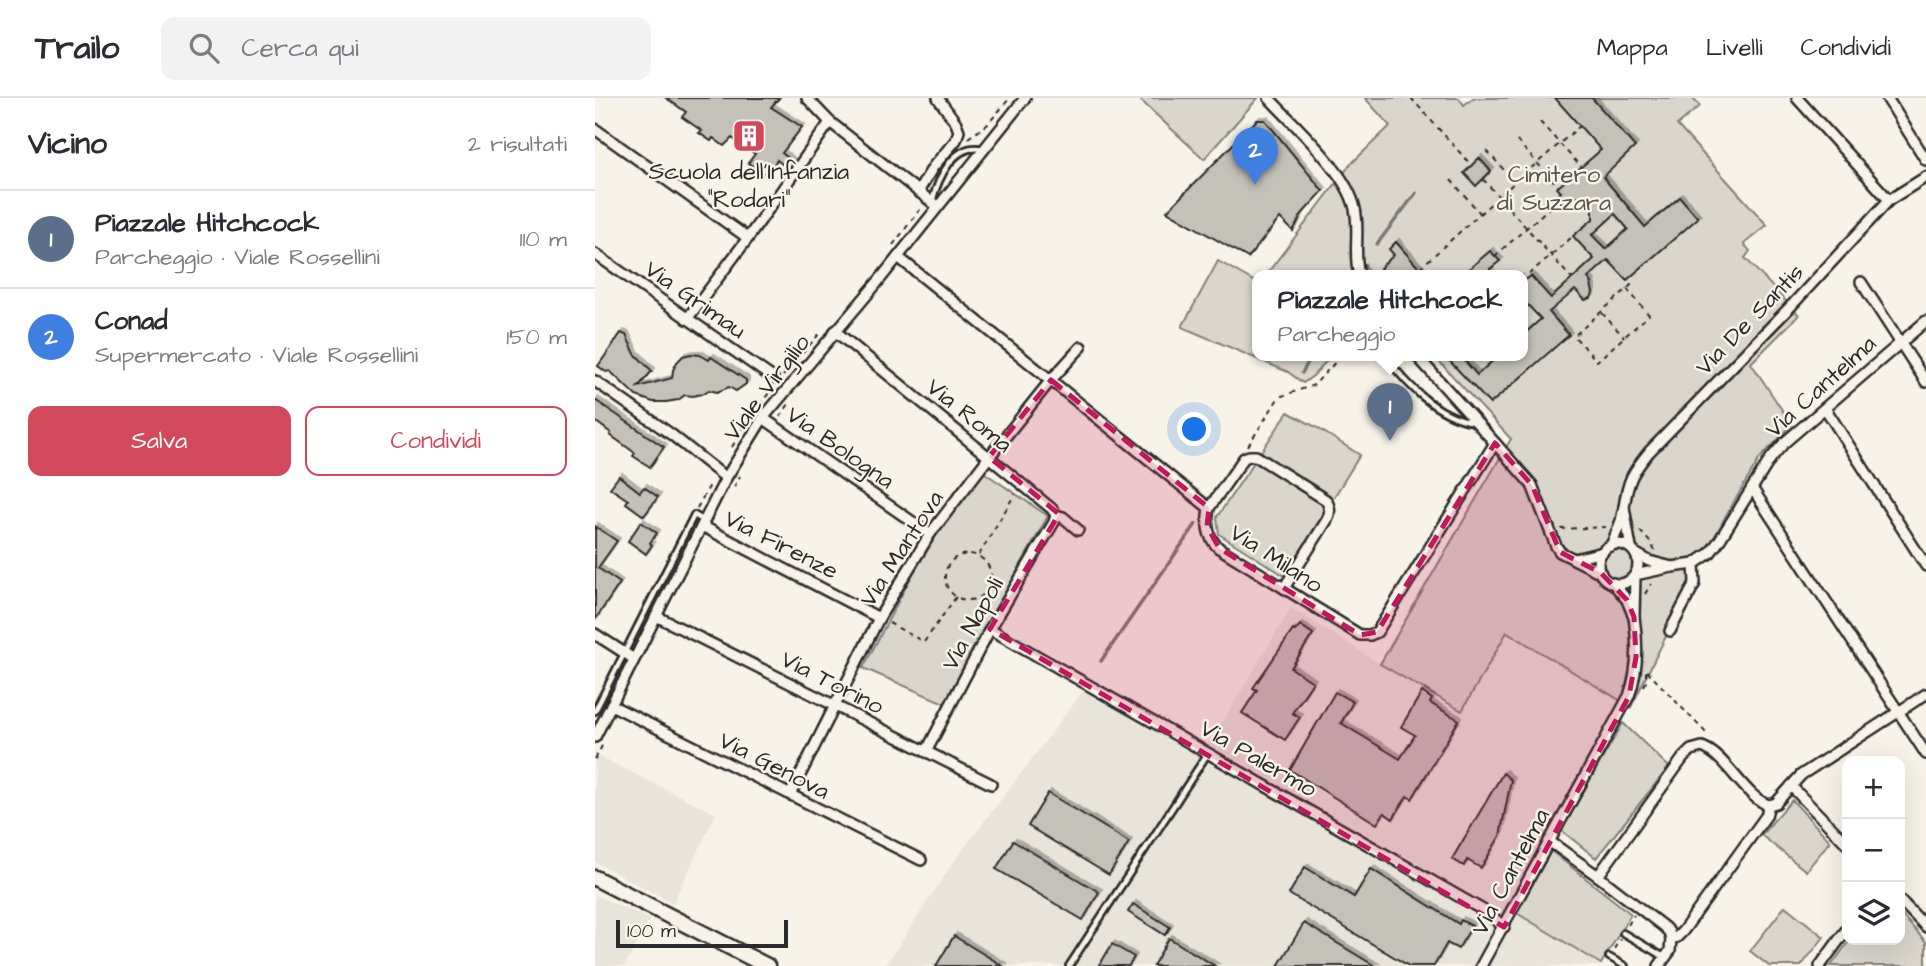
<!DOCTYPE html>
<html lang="it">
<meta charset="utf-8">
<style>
:root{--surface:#fff;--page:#f2f2f3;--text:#2b2b33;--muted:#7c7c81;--line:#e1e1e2;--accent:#d1495b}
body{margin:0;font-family:"Architects Daughter",sans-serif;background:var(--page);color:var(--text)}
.controls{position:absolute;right:21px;bottom:21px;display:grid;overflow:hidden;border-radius:14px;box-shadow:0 7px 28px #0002}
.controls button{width:63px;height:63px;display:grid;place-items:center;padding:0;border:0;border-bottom:2px solid var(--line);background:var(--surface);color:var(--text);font:35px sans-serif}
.scale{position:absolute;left:21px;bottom:18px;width:172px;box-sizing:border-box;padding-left:7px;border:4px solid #2b2b2b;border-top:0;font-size:19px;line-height:24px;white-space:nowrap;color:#2b2b2b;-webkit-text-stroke:5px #f7f3e8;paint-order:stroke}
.you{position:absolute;left:600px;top:332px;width:24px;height:24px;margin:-18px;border:5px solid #fff;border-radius:50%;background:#1a73e8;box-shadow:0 0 0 10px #1a73e833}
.badge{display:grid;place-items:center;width:46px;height:46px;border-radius:50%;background:var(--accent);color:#fff;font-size:23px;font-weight:700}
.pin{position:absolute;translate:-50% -58px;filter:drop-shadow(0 2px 4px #0008)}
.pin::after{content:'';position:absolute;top:37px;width:24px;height:21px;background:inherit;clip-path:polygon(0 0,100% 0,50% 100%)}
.popup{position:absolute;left:657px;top:172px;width:276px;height:91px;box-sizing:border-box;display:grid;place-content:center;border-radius:14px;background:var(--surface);filter:drop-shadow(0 2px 5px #0005);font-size:23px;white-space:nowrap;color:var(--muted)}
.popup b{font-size:26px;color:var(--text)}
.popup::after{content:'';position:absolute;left:50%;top:100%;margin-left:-14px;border:14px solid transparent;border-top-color:var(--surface)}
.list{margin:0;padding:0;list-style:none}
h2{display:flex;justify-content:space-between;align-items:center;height:91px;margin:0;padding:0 28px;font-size:30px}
h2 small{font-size:23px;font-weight:400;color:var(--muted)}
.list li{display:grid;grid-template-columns:46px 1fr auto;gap:21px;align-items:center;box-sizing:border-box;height:98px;padding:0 28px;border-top:2px solid var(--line)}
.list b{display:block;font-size:26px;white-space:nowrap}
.list p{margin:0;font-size:23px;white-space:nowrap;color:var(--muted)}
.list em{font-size:23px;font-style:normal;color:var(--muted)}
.actions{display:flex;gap:14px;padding:21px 28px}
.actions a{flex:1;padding:16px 0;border:2px solid var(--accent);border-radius:14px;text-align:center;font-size:24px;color:var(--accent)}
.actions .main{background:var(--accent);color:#fff}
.icon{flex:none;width:38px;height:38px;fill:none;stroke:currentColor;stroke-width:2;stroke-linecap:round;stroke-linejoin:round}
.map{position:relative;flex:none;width:1331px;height:868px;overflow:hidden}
header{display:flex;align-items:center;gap:42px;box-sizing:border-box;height:98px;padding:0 35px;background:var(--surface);border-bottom:2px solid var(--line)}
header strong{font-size:33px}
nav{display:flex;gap:38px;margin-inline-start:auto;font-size:24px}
.search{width:490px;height:63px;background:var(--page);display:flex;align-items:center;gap:18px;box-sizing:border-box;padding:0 24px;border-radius:14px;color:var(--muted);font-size:26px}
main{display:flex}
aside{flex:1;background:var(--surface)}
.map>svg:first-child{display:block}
</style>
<header>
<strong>Trailo</strong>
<div class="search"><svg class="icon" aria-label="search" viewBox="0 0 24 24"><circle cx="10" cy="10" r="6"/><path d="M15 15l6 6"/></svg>Cerca qui</div>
<nav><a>Mappa</a><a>Livelli</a><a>Condividi</a></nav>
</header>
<main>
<aside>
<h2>Vicino<small>2 risultati</small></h2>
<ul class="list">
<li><span class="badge" style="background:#5c6f8a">1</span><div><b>Piazzale Hitchcock</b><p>Parcheggio · Viale Rossellini</p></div><em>110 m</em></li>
<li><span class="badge" style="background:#3f7fe0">2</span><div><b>Conad</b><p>Supermercato · Viale Rossellini</p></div><em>150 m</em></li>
</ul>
<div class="actions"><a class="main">Salva</a><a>Condividi</a></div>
</aside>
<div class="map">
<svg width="1331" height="868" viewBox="0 0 1331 868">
<defs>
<filter id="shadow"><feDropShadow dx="3" dy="-3" stdDeviation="0" flood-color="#0004"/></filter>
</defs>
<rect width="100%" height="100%" fill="#f7f3e8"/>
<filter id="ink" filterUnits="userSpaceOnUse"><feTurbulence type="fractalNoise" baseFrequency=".0143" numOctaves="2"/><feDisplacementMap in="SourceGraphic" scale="14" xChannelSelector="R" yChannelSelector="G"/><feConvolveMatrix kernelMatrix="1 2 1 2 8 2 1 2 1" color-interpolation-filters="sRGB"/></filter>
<g filter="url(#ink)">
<g fill="#e8e4da">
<path d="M696,510L785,566L867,613L912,534L1036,609L920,814L1009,868H290L358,765L489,592L606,660Z"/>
<path d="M1,657L121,716L78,805L0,764V661Z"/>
<path d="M0,797L55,821L30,868H0Z"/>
</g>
<g fill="#dad6cc" stroke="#82807c" stroke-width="2">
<path d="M543,0H663L609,61Z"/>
<path d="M770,0H864L869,7L878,0H1097L1105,8L1082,27L1172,127L1149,146L1155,153L1150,160L1204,217L1156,265L1197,327L1165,360L1130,419L1036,609L912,534L867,613L785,566L916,341L838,257H928V177H774L770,165L769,177H671L755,67L795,28Z"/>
<path d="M623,163L662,185V257H737L718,278L708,285L693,274L587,229Z"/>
<path d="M693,314L721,329L765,357L690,478L624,436L622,419Z"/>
<path d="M384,371L453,418L349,605L268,570L337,439Z"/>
<path d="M1028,625L1074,669L1001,760L966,732Z"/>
<path d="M1197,702L1235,743L1211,773L1166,737Z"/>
<path d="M956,753L1036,816L1006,866L920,814Z"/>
<path d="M1190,808L1229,839L1206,868H1174L1155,853Z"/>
<path d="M1305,815L1331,844V868H1236L1255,842H1305Z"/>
</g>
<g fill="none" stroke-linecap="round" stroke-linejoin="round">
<g stroke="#7a7874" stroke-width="3.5">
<path d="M782,146L821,95"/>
<path d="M707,275L717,257"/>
<path d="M506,563L601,426"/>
</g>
</g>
<g fill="#c4c1b9" stroke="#2b2b2b" stroke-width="2" fill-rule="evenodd" filter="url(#shadow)">
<path d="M71,0H184L176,9L207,29L187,55L198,64L193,71L182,62L172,77L153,65L160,56L137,40L129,48L118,40L116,43L104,35L107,33L87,19L91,14Z"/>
<path d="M960,0H997L1040,49L1008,79L1050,129L1085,99L1103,120L1032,182L1013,162L993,180L997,185L996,186L998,195L996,200L990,202L980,192L954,214L974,237L895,306L849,257H865L882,277L904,257H928V237L946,221L928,202V184L936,178L956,200L999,161L978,138L998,121V109L989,99L977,98L967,106L960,99L966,94L962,90L1006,52ZM1020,116L1033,131L1011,151L997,137Z"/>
<path d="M662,22H670L728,93L707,116L698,133L685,120L653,160L572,113Z"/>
<path d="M884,60L896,73L881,88L869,75Z"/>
<path d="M801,144L830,177H791L785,170L799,157L794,151Z"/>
<path d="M895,153L905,163L895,171V177H867Z"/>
<path d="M26,235L31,237L40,256L57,273L43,289L77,280L78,272L82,264L88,258L96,256L105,257L114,262L116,259L151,282V286L141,293L134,289L122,294L114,292L107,296L98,298L90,297L83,302L71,304H58L41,298L15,273L11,274L3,268Z"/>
<path d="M0,302L69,349L55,369L38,358L40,355L15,337L16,335L0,323Z"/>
<path d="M24,378L45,394L49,389L63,399L49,418L31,405L33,402L15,390Z"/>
<path d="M46,424L62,435L55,445L57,447L51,456L33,443Z"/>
<path d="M0,428L22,443L3,470L25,485L0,522Z"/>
<path d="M705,527L718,536L696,570L718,584L697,615L705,619L690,642L647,615L662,592L658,590L698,532L700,533Z"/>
<path d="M740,594L758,604L746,625L805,661L820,637L806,629L827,594L837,601L835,605L864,622L817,701L812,698L798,721L789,715L782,726L695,672Z"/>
<path d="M908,675L916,682L905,738L886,770L872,762L869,768L857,761Z"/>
<path d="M453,695L534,744L514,777L433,728Z"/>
<path d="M418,743L504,794L488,822L401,771Z"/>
<path d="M710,769L759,799L776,771L864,826L866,822L877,828L863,851L852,845L839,868H814L694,796Z"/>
<path d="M538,806L575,829L570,837L533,814Z"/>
<path d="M709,825L780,868H683Z"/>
<path d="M359,838L408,868H341Z"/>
<path d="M574,840L620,868H558Z"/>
<path d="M517,846L539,859L534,868H504Z"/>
</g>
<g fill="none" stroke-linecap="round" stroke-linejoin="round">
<defs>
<g id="lane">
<path d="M337,104C343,80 359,44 388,51"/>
<path d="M789,257C812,286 840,318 879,324"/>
<path d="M0,613L99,417L108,422"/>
<path d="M1028,835L1069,859"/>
<path d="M1014,859L1030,868"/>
<path d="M474,868L613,655"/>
</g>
<g id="street">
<path d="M212,0L235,24L342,108"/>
<path d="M674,0C700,28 753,75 760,111C765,133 758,155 764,177"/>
<path d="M1202,0L1294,102"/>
<path d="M1292,0L1331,62"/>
<path d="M0,31L153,140"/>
<path d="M323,94L338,69L361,42L364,33L361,25L343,0"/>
<path d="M0,156L178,280"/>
<path d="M303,159L614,410C611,426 612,440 624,450L765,537H775L782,534L900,345L937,387L961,448L965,454L979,461"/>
<path d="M1266,184L1331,284"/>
<path d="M92,221L153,140L235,24"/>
<path d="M240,233L457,411L461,417L468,419L483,432"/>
<path d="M821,257L900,345"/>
<path d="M0,283L77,337L131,380"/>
<path d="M1230,310L1331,468"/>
<path d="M168,320L335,436"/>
<path d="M1157,390L1331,656"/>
<path d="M1029,409C1033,382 1037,375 1054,354L1197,207L1294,102L1331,79"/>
<path d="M614,410L649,360L654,358H661L731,402C735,409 736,414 732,422L689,490"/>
<path d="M107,428L284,520"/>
<circle cx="1023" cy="466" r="20"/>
<path d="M1016,448L1026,423L1029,409L1036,450"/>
<path d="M1077,469L1099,466"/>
<path d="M1006,475L979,461L1008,454"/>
<path d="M1018,485L1032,502L1039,519L1040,477L1077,469L1054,463L1040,455"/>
<path d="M61,518L396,686"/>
<path d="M395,531L893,815L909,829"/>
<path d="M1075,533L1100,485L1099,466L1115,455L1124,443L1176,360L1190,344L1331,223"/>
<path d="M0,536L39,561"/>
<path d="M16,607L326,762"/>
<path d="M0,639L131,380L168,320L282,185L430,0"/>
<path d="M331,654L395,531L459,424L461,417"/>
<path d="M1196,688L1252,746"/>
<path d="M195,697L284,520L335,436L394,359L456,282L486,249"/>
<path d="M954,743L1003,778L1069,829L1074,834L1076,841"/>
<path d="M1003,778L1088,660L1096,652L1107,649C1131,657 1151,701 1174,707"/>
<path d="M1305,802L1331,829"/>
<path d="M886,868L1034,598C1043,574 1043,545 1039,519"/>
<path d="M1064,868L1075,853L1076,841L1082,839L1088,833L1171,718L1174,707L1181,705L1206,677L1331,596"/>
<path d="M1225,868L1252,831"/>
</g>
<path id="primary" d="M0,780L172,868"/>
</defs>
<use href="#lane" stroke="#2b2b2b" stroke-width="10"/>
<use href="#street" stroke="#2b2b2b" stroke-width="14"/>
<use href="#primary" stroke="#2b2b2b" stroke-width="19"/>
<g stroke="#2b2b2b" stroke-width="2" stroke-dasharray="5 5" stroke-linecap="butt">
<path d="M816,0L877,68"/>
<path d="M945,24L986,69"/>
<path d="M373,40L392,27L415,0"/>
<path d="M922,43L964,89"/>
<path d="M892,53L919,83"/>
<path d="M888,81L977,181"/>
<path d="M856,82L885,115"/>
<path d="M298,147L326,110"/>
<path d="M900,158L963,102"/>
<path d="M825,170L920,84L985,28"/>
<path d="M934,176L977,139"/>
<path d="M1032,191L1054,217L1002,263L979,238L1032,191L1038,185"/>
<path d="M1007,215L1029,239"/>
<path d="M866,258V257"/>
<path d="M188,278L225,235"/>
<path d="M185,319L194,306"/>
<path d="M653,348L684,299L719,287L747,257"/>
<path d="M137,349L150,326L177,291"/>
<path d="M139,389L145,378"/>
<path d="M102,410L115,387"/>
<path d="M966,431L1012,429"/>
<path d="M1045,433L1055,444L1060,453"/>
<circle cx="373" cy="479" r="23"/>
<path d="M384,457L420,396"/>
<path d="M1050,496L1056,486"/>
<path d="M294,525L329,544L361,499"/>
<path d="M1052,573L1112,636L1111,638"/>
<path d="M1049,588L1051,584V573"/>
<path d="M0,661L8,646"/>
<path d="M1033,827L1039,817"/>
<path d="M1019,851L1025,841"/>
</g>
<use href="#lane" stroke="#f7f3e8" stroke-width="4.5"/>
<use href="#street" stroke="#f7f3e8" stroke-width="9"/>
<use href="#primary" stroke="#f7f3e8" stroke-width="14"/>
</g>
</g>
<path fill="#c2185b" fill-opacity="0.2" stroke="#c2185b" stroke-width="5" stroke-dasharray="14 9" stroke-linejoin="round" d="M456,282L614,410L612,428L624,450L765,537L782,534L900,345L937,387L965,454L1006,475L1032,502L1039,519L1041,559L1034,598L909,829L395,531L464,416L394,359Z"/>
<defs>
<symbol id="building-square" viewBox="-11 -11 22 22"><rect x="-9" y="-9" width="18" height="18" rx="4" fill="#d1495b" stroke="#f7f3e8"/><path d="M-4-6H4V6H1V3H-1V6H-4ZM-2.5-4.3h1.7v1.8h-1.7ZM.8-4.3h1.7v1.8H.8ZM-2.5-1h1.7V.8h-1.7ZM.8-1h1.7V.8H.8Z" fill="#fff"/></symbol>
</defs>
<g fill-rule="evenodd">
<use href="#building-square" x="135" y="19" width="38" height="38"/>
</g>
<g text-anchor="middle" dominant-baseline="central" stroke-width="5" stroke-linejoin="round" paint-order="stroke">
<g font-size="24" fill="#2b2b2b" stroke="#f7f3e8">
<text x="154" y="74">Scuola dell'Infanzia<tspan x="154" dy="28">"Rodari"</tspan></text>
</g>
<g font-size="24" fill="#575653" stroke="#f7f3e8">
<text x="959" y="77">Cimitero<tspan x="959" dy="28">di Suzzara</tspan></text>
</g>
<g font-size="24" fill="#2b2b2b" stroke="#f7f3e8">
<text transform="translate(100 202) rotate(35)">Via Grimau</text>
<text transform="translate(1155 222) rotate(-46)">Via De Santis</text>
<text transform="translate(1226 289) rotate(-42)">Via Cantelma</text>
<text transform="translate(172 290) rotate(-53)">Viale Virgilio</text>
<text transform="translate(374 318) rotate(39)">Via Roma</text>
<text transform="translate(245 350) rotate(35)">Via Bologna</text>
<text transform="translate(186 447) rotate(27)">Via Firenze</text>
<text transform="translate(307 451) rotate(-57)">Via Mantova</text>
<text transform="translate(681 461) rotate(33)">Via Milano</text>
<text transform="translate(378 526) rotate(-61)">Via Napoli</text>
<text transform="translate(237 585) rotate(27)">Via Torino</text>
<text transform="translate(663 661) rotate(30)">Via Palermo</text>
<text transform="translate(179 668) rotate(27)">Via Genova</text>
<text transform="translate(916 774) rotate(-62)">Via Cantelma</text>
</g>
</g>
</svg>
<div class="controls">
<button>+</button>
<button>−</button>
<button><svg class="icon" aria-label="layers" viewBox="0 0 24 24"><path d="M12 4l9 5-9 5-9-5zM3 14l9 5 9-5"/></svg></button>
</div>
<div class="scale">100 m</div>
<div class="you"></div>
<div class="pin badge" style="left:795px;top:343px;background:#5c6f8a">1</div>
<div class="popup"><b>Piazzale Hitchcock</b>Parcheggio</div>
<div class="pin badge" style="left:660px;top:87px;background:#3f7fe0">2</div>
</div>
</main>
